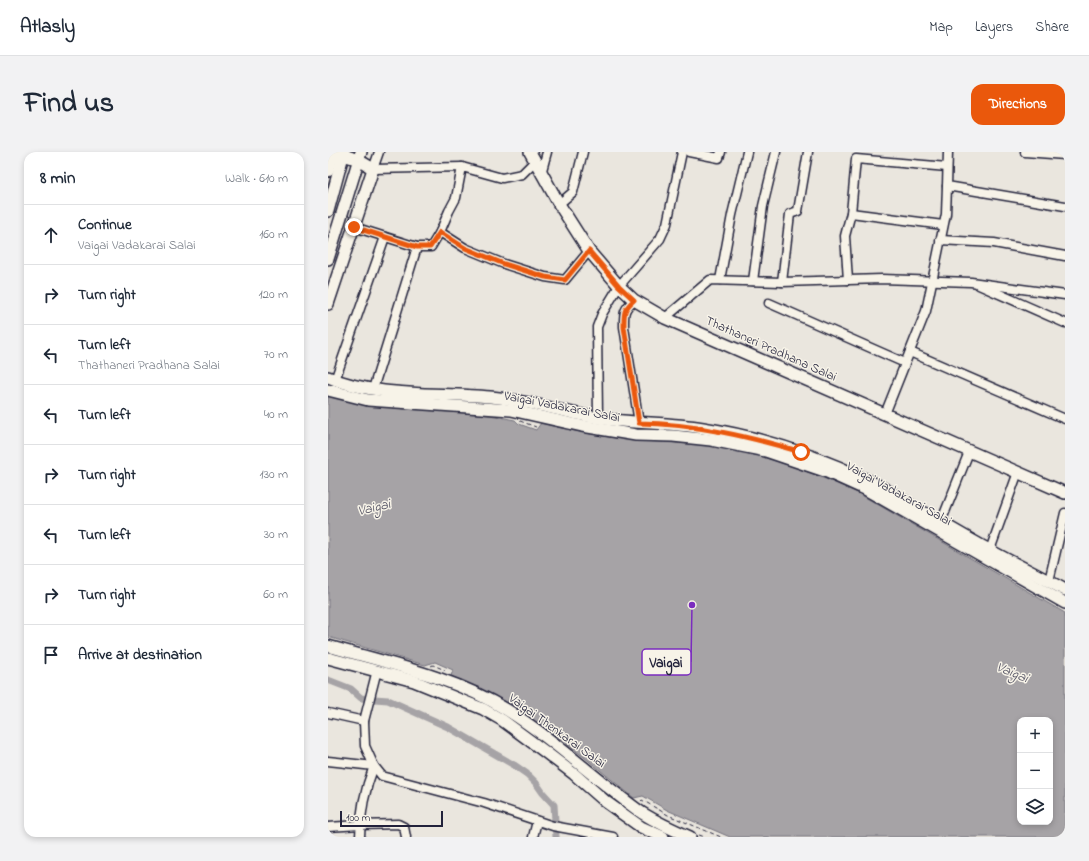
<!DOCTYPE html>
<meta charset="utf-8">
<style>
:root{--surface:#fff;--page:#f2f2f3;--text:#1f2937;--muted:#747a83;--line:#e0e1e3;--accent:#ea580c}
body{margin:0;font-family:"Indie Flower",sans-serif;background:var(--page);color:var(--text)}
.controls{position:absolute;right:12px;bottom:12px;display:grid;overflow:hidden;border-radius:8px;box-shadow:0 2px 6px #0003}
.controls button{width:36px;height:36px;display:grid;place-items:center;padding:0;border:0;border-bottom:1px solid var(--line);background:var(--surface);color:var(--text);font:20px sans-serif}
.scale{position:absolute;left:12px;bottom:10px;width:103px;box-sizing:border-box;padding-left:4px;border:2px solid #22223b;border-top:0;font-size:11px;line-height:14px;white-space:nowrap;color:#22223b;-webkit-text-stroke:3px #f7f3e8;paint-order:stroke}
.stop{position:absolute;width:12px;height:12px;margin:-9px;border:3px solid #ea580c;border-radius:50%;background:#fff}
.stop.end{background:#ea580c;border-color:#fff;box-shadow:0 1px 4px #0008}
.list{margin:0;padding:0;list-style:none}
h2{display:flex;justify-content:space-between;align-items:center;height:52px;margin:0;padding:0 16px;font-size:17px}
h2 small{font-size:13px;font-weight:400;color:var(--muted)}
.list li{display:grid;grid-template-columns:26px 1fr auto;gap:12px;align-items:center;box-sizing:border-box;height:60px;padding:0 16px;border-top:1px solid var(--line)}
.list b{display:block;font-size:15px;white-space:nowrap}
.list p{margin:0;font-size:13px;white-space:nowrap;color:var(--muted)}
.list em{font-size:13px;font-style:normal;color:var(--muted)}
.icon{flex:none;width:22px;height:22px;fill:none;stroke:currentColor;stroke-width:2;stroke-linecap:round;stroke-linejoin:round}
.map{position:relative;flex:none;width:737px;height:685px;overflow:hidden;border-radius:12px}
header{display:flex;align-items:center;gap:24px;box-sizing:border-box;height:56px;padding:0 20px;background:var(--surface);border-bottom:1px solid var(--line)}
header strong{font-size:19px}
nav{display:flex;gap:22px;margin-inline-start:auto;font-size:14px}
.intro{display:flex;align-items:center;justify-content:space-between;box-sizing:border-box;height:96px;padding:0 24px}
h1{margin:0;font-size:28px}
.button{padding:10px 18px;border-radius:12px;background:var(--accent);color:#fff;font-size:14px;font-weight:700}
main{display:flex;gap:24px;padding:0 24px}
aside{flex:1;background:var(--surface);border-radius:12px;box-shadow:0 2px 6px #0003}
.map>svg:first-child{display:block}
</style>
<header>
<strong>Atlasly</strong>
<nav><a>Map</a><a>Layers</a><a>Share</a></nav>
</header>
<div class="intro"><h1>Find us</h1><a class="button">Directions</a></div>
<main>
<aside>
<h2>8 min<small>Walk · 610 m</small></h2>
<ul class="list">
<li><svg class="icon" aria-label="ahead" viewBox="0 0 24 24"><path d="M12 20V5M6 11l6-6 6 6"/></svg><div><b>Continue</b><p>Vaigai Vadakarai Salai</p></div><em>160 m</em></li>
<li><svg class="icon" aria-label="right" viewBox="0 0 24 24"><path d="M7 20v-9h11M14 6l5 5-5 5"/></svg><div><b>Turn right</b></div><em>120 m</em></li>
<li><svg class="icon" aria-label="left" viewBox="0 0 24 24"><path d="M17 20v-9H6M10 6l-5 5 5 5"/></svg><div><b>Turn left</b><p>Thathaneri Pradhana Salai</p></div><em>70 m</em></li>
<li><svg class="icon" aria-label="left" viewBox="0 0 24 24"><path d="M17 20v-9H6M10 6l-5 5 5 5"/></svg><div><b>Turn left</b></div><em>40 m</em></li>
<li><svg class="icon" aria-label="right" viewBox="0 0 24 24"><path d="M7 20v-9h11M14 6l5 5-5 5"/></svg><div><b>Turn right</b></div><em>130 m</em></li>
<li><svg class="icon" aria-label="left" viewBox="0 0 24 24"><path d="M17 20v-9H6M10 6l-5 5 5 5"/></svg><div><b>Turn left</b></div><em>30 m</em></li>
<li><svg class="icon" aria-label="right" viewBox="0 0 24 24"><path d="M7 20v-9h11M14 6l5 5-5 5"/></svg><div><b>Turn right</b></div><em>60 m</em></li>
<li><svg class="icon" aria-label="arrive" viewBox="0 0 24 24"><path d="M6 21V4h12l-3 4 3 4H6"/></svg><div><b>Arrive at destination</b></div></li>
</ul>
</aside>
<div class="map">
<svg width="737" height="685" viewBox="0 0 737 685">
<rect width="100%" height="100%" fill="#eae6de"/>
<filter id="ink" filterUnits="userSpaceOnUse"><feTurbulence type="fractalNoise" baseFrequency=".025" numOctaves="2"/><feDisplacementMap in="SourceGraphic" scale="8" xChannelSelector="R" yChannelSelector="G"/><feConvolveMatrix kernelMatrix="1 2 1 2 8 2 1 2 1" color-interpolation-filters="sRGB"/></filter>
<g filter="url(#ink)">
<path fill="#a6a3a6" stroke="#716f7b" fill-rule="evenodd" d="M0,243L38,252L162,263L187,268L191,272L208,278L213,271C244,279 275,285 307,288C337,291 368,291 398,296C444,305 488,322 530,341L737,461V685H402L339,658L315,644L306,646L256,605L187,554L123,524L125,518L107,510L97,513L0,485ZM692,568H722V670H692Z"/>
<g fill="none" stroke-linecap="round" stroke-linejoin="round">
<path stroke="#a6a3a6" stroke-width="7" d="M0,528L23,537L33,546L60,548L120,575L186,613L199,622L208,631L215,641L226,653L228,685"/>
<defs>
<g id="minor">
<path d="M51,0L45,17L134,15L174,26L194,22L207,9"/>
<path d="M361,0L391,6L393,0"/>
<path d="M620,0L619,34L737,54"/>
<path d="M697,0L737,3"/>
<path d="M213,22L219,0"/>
<path d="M231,52L245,40L255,0"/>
<path d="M523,61L528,7L619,15"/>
<path d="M26,75L89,95H103L112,80L121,59L128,46L134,15"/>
<path d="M112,80L137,96L176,112L217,125L237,128L261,99"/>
<path d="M612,88L666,91L737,104"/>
<path d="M392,128L404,63L419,0"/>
<path d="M520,128L517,84L523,61L615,73"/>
<path d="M425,129L435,54L448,0"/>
<path d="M454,130L554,127L643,130L737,143"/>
<path d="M651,133L737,171"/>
<path d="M306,148C295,158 296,161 296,175L311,271"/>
<path d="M441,151L577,211"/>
<path d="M337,166L382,128L454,130L462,62L470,59L480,0"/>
<path d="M582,200L737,267"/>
<path d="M7,228L57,85"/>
<path d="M45,237L89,95"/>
<path d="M557,262L598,159L618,62L619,34"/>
<path d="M270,266L269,175L274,162L291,134L332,87L339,72L354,0"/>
<path d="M613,370L641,300"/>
<path d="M662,398L690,320"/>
<path d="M721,429L737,361"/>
<path d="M0,561L36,569"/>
<path d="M0,609L46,614L54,624L156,651L225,674L285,685"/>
<path d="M0,675L32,673L70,672L76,675L78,685"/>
<path d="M32,685C32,661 37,637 46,614L37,594L36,569L49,518"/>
<path d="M205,685L209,669"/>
</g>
<g id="major">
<path d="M202,0L231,52L261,99L291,134L306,148L337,166L737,341"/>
<path d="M0,19L5,2C21,3 32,8 45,17L0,152"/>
<path d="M0,59L16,0"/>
<path d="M0,107L33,0"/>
<path d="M0,225C50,246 110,240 162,245C199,248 234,260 270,266C305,272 340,270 375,276C432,285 487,303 539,328C553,334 566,343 579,351C604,365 629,380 654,394C681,409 710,423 737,438"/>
<path d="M0,238L40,248L183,258L254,274L308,283L345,284L383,288L438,299L497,319L537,337L737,451"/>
<path d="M0,494C59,511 126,525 179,558C227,588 268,628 314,661C327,669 348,679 362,685"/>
<path d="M0,506L86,529L155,557L174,568L216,599L246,622L278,650L313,675L335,685"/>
</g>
</defs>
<use href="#minor" stroke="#22223b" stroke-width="11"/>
<use href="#major" stroke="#22223b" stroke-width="14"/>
<g stroke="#22223b" stroke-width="1" stroke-dasharray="4 3" stroke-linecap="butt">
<path d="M192,269L208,275"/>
<path d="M103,514L105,513L117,518"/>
<path d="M313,649L314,648L340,663L393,685"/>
<path d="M371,683L377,685"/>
</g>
<use href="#minor" stroke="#f7f3e8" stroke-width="8"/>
<use href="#major" stroke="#f7f3e8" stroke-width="11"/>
</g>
</g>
<g fill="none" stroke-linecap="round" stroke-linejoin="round" filter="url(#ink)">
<path stroke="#ea580c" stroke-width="5" d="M26,75L89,95H102L112,80L137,96L176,112L217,125L237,128L261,99L291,134L306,148C295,158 296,161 296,175L311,271C367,272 419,284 473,300"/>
</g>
<g text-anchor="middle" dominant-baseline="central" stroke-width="3" stroke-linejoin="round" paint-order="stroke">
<g font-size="13" fill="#22223b" stroke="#f7f3e8">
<text transform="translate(443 197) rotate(24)">Thathaneri Pradhana Salai</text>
<text transform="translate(234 255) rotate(11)">Vaigai Vadakarai Salai</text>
<text transform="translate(571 342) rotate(29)">Vaigai Vadakarai Salai</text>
<text transform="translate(229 579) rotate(36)">Vaigai Thenkarai Salai</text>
</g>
<g font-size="14" font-style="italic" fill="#504f60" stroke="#f7f3e8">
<text transform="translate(46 356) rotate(-13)">Vaigai</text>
<text transform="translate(684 521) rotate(22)">Vaigai</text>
</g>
</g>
<path fill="none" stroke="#7b2cbf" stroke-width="1.5" d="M364 453L363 510"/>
<circle fill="#7b2cbf" stroke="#f7f3e8" stroke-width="1.5" cx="364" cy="453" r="4"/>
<rect fill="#f7f3e8" stroke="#7b2cbf" stroke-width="1.5" x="314" y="497" width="49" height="26" rx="4"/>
<g font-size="14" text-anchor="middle" font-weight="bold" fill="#22223b">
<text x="338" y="515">Vaigai</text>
</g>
</svg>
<div class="controls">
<button>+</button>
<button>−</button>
<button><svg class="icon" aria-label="layers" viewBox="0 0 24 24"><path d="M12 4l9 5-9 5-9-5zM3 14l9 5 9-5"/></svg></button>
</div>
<div class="scale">100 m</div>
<div class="stop" style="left:473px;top:300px"></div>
<div class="stop end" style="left:26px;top:75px"></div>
</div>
</main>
